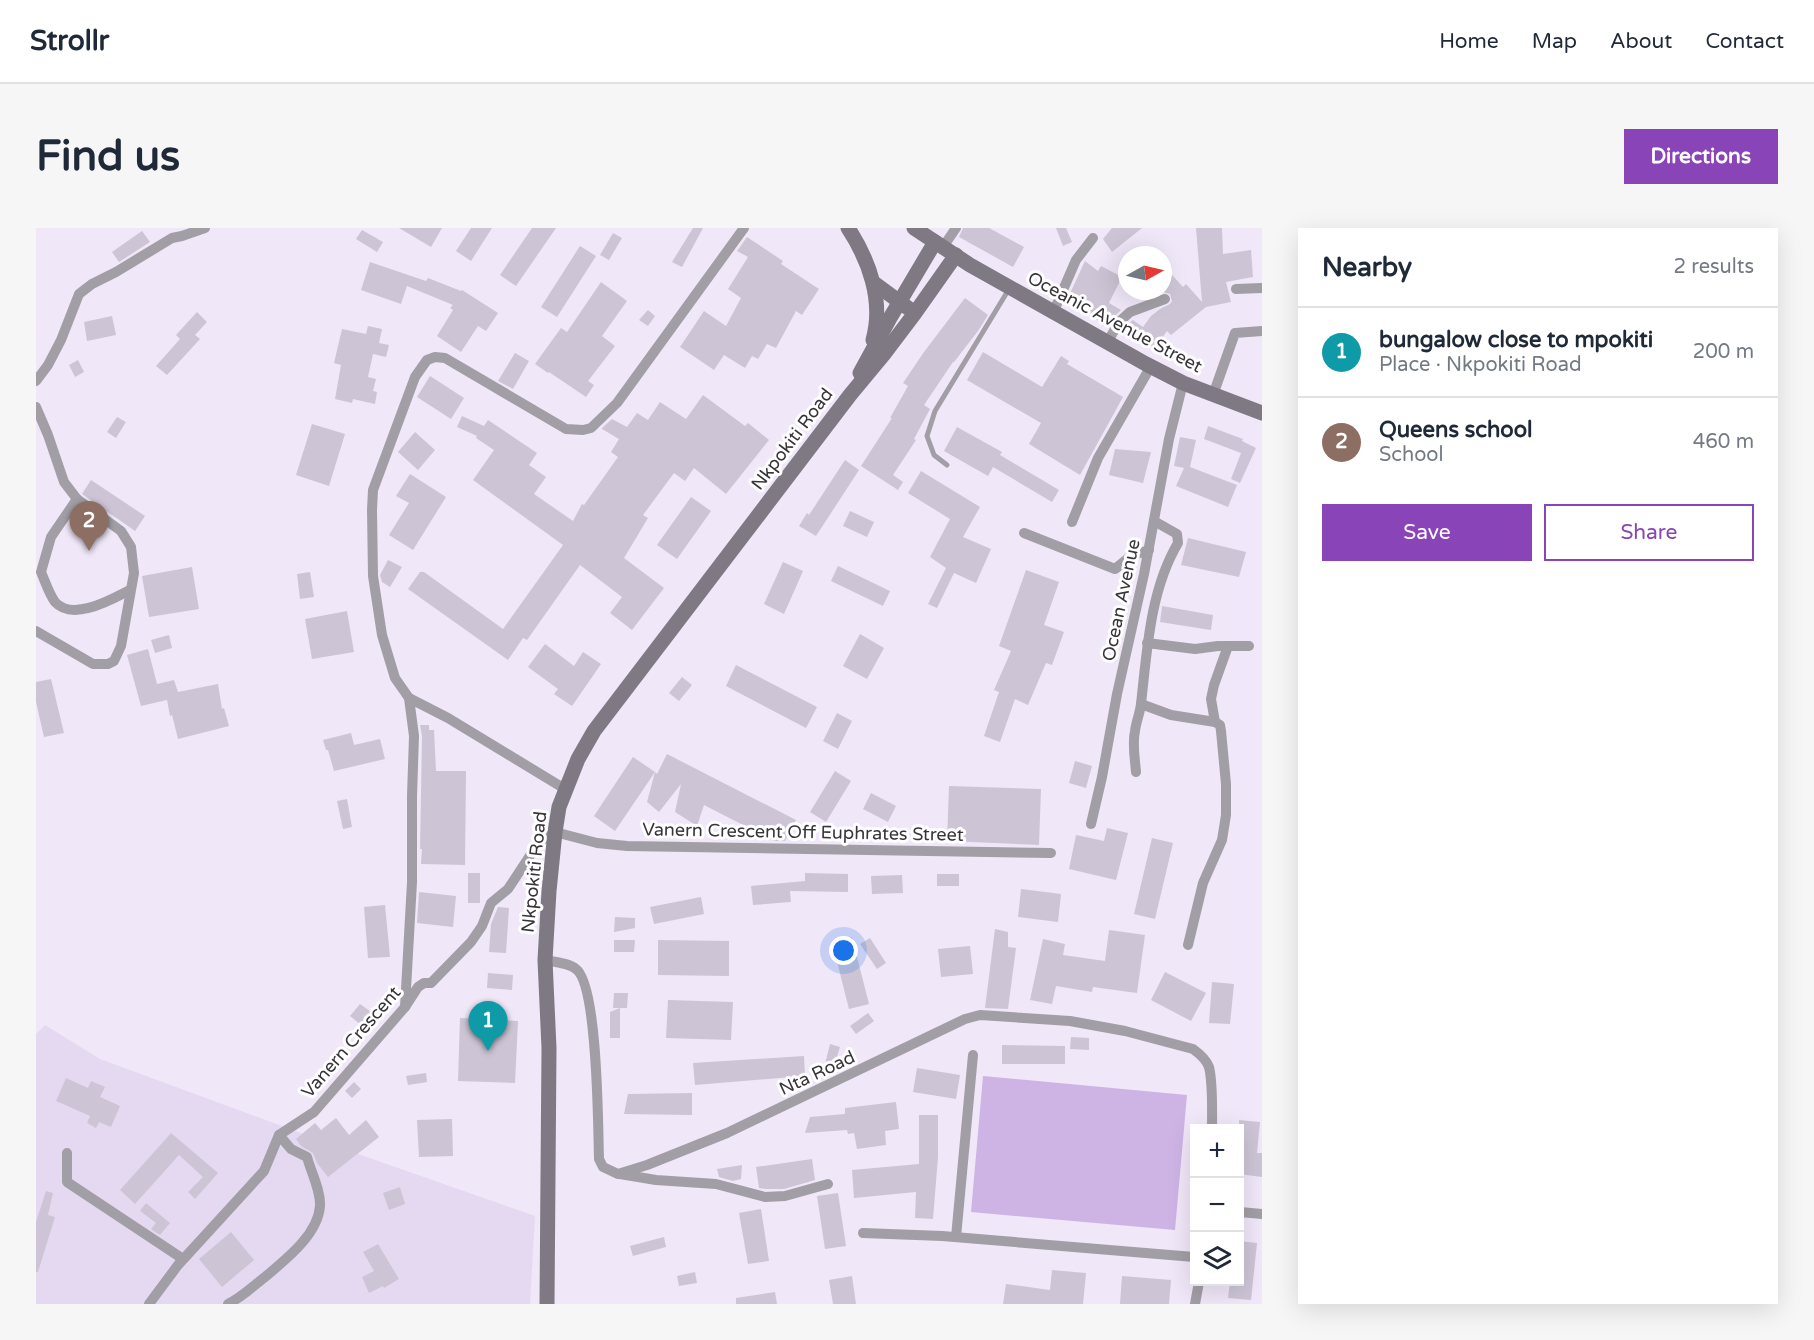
<!DOCTYPE html>
<meta charset="utf-8">
<style>
:root{--surface:#fff;--page:#f6f6f7;--text:#1f2937;--muted:#747a83;--line:#e0e1e3;--accent:#8944b8}
body{margin:0;font-family:"Varela Round",sans-serif;background:var(--page);color:var(--text)}
.controls{position:absolute;right:18px;bottom:18px;display:grid;overflow:hidden;border-radius:0px;box-shadow:0 6px 24px #0002}
.controls button{width:54px;height:54px;display:grid;place-items:center;padding:0;border:0;border-bottom:2px solid var(--line);background:var(--surface);color:var(--text);font:30px sans-serif}
.compass{position:absolute;left:1082px;top:18px;width:54px;height:54px;border-radius:50%;background:var(--surface);box-shadow:0 6px 24px #0002;rotate:82deg}
.you{position:absolute;left:808px;top:723px;width:21px;height:21px;margin:-15px;border:4px solid #fff;border-radius:50%;background:#1a73e8;box-shadow:0 0 0 9px #1a73e833}
.badge{display:grid;place-items:center;width:39px;height:39px;border-radius:50%;background:var(--accent);color:#fff;font-size:20px;font-weight:700}
.pin{position:absolute;translate:-50% -50px;filter:drop-shadow(0 2px 3px #0008)}
.pin::after{content:'';position:absolute;top:32px;width:21px;height:18px;background:inherit;clip-path:polygon(0 0,100% 0,50% 100%)}
.list{margin:0;padding:0;list-style:none}
h2{display:flex;justify-content:space-between;align-items:center;height:78px;margin:0;padding:0 24px;font-size:26px}
h2 small{font-size:20px;font-weight:400;color:var(--muted)}
.list li{display:grid;grid-template-columns:39px 1fr auto;gap:18px;align-items:center;box-sizing:border-box;height:90px;padding:0 24px;border-top:2px solid var(--line)}
.list b{display:block;font-size:22px;white-space:nowrap}
.list p{margin:0;font-size:20px;white-space:nowrap;color:var(--muted)}
.list em{font-size:20px;font-style:normal;color:var(--muted)}
.actions{display:flex;gap:12px;padding:18px 24px}
.actions a{flex:1;padding:14px 0;border:2px solid var(--accent);border-radius:0px;text-align:center;font-size:21px;color:var(--accent)}
.actions .main{background:var(--accent);color:#fff}
.icon{flex:none;width:33px;height:33px;fill:none;stroke:currentColor;stroke-width:2;stroke-linecap:round;stroke-linejoin:round}
.map{position:relative;flex:none;width:1226px;height:1076px;overflow:hidden;border-radius:0px}
header{display:flex;align-items:center;gap:36px;box-sizing:border-box;height:84px;padding:0 30px;background:var(--surface);border-bottom:2px solid var(--line)}
header strong{font-size:28px}
nav{display:flex;gap:33px;margin-inline-start:auto;font-size:21px}
.intro{display:flex;align-items:center;justify-content:space-between;box-sizing:border-box;height:144px;padding:0 36px}
h1{margin:0;font-size:42px}
.button{padding:15px 27px;border-radius:0px;background:var(--accent);color:#fff;font-size:21px;font-weight:700}
main{display:flex;gap:36px;padding:0 36px}
aside{flex:1;background:var(--surface);border-radius:0px;box-shadow:0 6px 24px #0002}
.map>svg:first-child{display:block}
</style>
<header>
<strong>Strollr</strong>
<nav><a>Home</a><a>Map</a><a>About</a><a>Contact</a></nav>
</header>
<div class="intro"><h1>Find us</h1><a class="button">Directions</a></div>
<main>
<div class="map">
<svg width="1226" height="1076" viewBox="0 0 1226 1076">
<rect width="100%" height="100%" fill="#f0e7f8"/>
<path fill="#e5d9f1" d="M9,797L64,831L308,921L499,988L494,1076H0V806Z"/>
<path fill="#ceb4e5" d="M947,848L1151,867L1139,1002L935,984Z"/>
<g fill="#cdc5d5">
<path d="M363,0H406L395,19Z"/>
<path d="M435,0H456L435,33L420,23Z"/>
<path d="M496,0H520L480,58L464,47Z"/>
<path d="M657,0H667L646,39L636,34Z"/>
<path d="M927,0H953L988,19L977,39L923,9Z"/>
<path d="M1020,0H1030L1036,14L1027,18Z"/>
<path d="M1076,0H1106L1076,24L1067,11Z"/>
<path d="M1160,0H1186L1187,26L1215,22L1217,49L1190,54L1195,74L1170,79L1135,107L1131,103L1118,121L1102,109L1099,113L1086,104L1089,99L1097,92L1107,99L1115,88L1124,81L1134,76L1136,73L1134,66L1127,64V37L1147,59L1150,56L1166,74Z"/>
<path d="M326,2L347,14L341,24L320,11Z"/>
<path d="M106,3L114,14L83,34L76,24Z"/>
<path d="M577,5L586,10L573,32L564,27Z"/>
<path d="M711,9L747,33L745,36L783,61L766,87L760,83L740,120L731,116L722,131L716,128L709,140L688,127L678,142L644,119L668,83L690,98L705,70L692,61L712,29L701,23Z"/>
<path d="M544,18L560,28L521,89L505,79Z"/>
<path d="M1049,33L1062,43L1065,38L1086,49L1073,75L1085,82L1077,90L1072,98L1030,74Z"/>
<path d="M334,34L390,53L392,50L425,63L426,62L462,85L450,103L442,98L425,124L401,108L417,82L414,80L417,77L371,58L365,76L325,62Z"/>
<path d="M565,54L591,73L566,108L579,118L552,153L558,157L550,169L513,144L512,145L499,136L525,100L531,104Z"/>
<path d="M929,70L952,87L942,103L918,134H917L888,177L894,181L878,211L880,212L857,247L867,254L862,262L825,238L856,190H854L872,158L867,155L888,124Z"/>
<path d="M612,82L619,88L612,98L603,92Z"/>
<path d="M161,84L171,94L159,107L164,111L131,147L120,138L144,111L140,107Z"/>
<path d="M76,88L80,107L51,113L48,94Z"/>
<path d="M332,98L346,101L343,115L353,117L350,129L337,126L332,149L340,151L337,163L341,164L339,176L317,171L316,175L299,171L305,137L298,135L306,101L330,106Z"/>
<path d="M947,124L1006,159L1025,128L1033,133L1031,136L1087,169L1044,247L993,216L1005,195L931,152Z"/>
<path d="M479,125L493,133L477,161L462,153Z"/>
<path d="M42,132L48,144L39,149L33,137Z"/>
<path d="M394,148L428,170L415,191L381,169Z"/>
<path d="M667,167L709,198L712,195L733,212L690,266L658,240L649,253L638,245L607,287L612,290L588,330L628,360L596,402L574,385L586,369L544,337L491,412L487,410L472,432L372,361L384,344H388L467,401L527,317L437,252L458,222L440,210L441,208L421,199L426,188L448,198L452,192L501,225L493,237L510,249L498,266L537,293L546,276L548,277L582,229L575,224L583,211L566,201V200L576,191L591,199L601,185L612,192L624,174L650,191Z"/>
<path d="M81,189L90,194L80,210L71,204Z"/>
<path d="M276,196L309,206L293,258L260,247Z"/>
<path d="M1172,198L1207,211L1206,213L1220,220L1204,255L1195,251L1205,225L1168,211Z"/>
<path d="M921,199L966,224L964,227L1023,262L1016,274L957,239L952,248L908,223Z"/>
<path d="M379,204L399,222L382,242L362,224Z"/>
<path d="M1144,209L1160,212L1154,239L1201,257L1192,279L1140,258L1148,240L1138,238Z"/>
<path d="M1079,221L1115,224L1107,255L1073,247Z"/>
<path d="M809,232L823,242L780,308L763,298L771,285L773,287Z"/>
<path d="M885,243L944,279L927,309L955,321L940,355L918,345L901,380L892,376L910,340L894,329L914,291L872,265Z"/>
<path d="M374,246L410,269L377,322L353,307L373,275L360,268Z"/>
<path d="M55,252L109,288L99,303L46,266Z"/>
<path d="M655,269L675,283L641,331L621,317Z"/>
<path d="M814,283L838,294L831,309L807,298Z"/>
<path d="M1152,310L1210,324L1203,349L1145,337Z"/>
<path d="M352,332L366,339L354,359L346,354L344,347Z"/>
<path d="M747,334L767,343L748,386L728,376Z"/>
<path d="M802,338L854,363L847,378L795,353Z"/>
<path d="M156,339L163,381L113,389L106,348Z"/>
<path d="M990,342L1023,354L1008,397L1028,404L1016,437L1010,435L992,477L979,471L964,514L948,508L963,464L958,462L975,423L963,418Z"/>
<path d="M274,344L278,369L264,371L261,346Z"/>
<path d="M1126,378L1177,387L1175,402L1124,394Z"/>
<path d="M311,383L318,424L276,431L269,391Z"/>
<path d="M824,406L848,420L831,451L807,438Z"/>
<path d="M133,407L136,420L119,425L115,412Z"/>
<path d="M509,416L538,438L547,424L565,436L536,478L518,466L522,461L492,439Z"/>
<path d="M112,421L121,456L138,452L142,464L182,456L186,481L188,480L193,498L142,511L136,487L134,488L131,472L105,478L91,427Z"/>
<path d="M700,437L781,479L770,500L690,458Z"/>
<path d="M646,449L656,457L643,473L633,465Z"/>
<path d="M15,451L28,505L8,509L0,474V454Z"/>
<path d="M801,485L816,493L802,521L787,513Z"/>
<path d="M384,497H393V502H398L400,543H430L429,637L385,636L386,621H384L386,508Z"/>
<path d="M315,505L318,517L344,511L349,531L298,543L292,522H290L287,512Z"/>
<path d="M631,526L760,592L749,613H738L668,577L661,598L639,584L645,556L623,584L611,574L619,544L621,546Z"/>
<path d="M597,529L619,544L579,603L558,588Z"/>
<path d="M1039,533L1056,538L1050,560L1033,555Z"/>
<path d="M799,543L815,553L790,594L774,584Z"/>
<path d="M913,558L1005,561L1003,617L911,613Z"/>
<path d="M835,565L860,578L852,594L827,581Z"/>
<path d="M311,571L316,599L307,601L301,573Z"/>
<path d="M1071,600L1092,605L1080,652L1033,641L1040,607L1068,613Z"/>
<path d="M1116,610L1137,615L1119,691L1098,686Z"/>
<rect x="432" y="645" width="12" height="30"/>
<path d="M769,645L812,646V664L754,663L755,674L717,677L715,658L769,653Z"/>
<rect x="901" y="646" width="22" height="12"/>
<path d="M866,647L867,665L836,666L835,648Z"/>
<path d="M985,661L1025,666L1022,694L982,689Z"/>
<path d="M383,664L420,668L417,699L381,695Z"/>
<path d="M665,669L668,686L618,696L614,679Z"/>
<path d="M349,677L354,729L332,730L328,679Z"/>
<path d="M462,679L473,680L470,725L453,724L455,696Z"/>
<path d="M579,689L599,690V700L578,704Z"/>
<path d="M959,701L972,704V719L980,720L972,781L949,780Z"/>
<path d="M1073,702L1109,707L1101,765L1057,759L1056,764L1020,758L1016,776L994,772L1007,711L1029,716L1027,727L1069,733Z"/>
<path d="M816,709L833,776L813,781L796,714Z"/>
<path d="M834,710L850,735L841,741L824,716Z"/>
<path d="M578,712H599L598,724H578Z"/>
<path d="M622,712L693,713V748L622,747Z"/>
<path d="M934,718L937,746L905,749L902,721Z"/>
<path d="M1129,744L1170,765L1155,793L1115,772Z"/>
<path d="M452,745L477,747L476,762L451,760Z"/>
<path d="M1176,754L1198,756L1194,796L1173,795Z"/>
<path d="M578,765H592L591,780H577Z"/>
<path d="M632,772L697,774L695,812L630,810Z"/>
<path d="M324,776L335,784L325,797L314,788Z"/>
<path d="M584,780V810H574V784Z"/>
<path d="M832,785L838,793L820,806L814,798Z"/>
<path d="M424,790L482,793L479,855L422,853Z"/>
<path d="M1035,809L1053,810V822L1034,821Z"/>
<path d="M794,816L804,819L798,839L789,836Z"/>
<path d="M966,817L1029,818V836H966Z"/>
<path d="M768,828L769,848L659,857L657,835Z"/>
<path d="M881,840L924,847L920,871L877,864Z"/>
<path d="M390,845L391,854L372,857L370,848Z"/>
<path d="M30,850L52,860L55,853L69,859L64,869L84,878L75,899L63,894L60,900L51,895L54,888L20,873Z"/>
<path d="M318,854L325,861L316,870L309,863Z"/>
<path d="M656,865V887L588,886L592,866Z"/>
<path d="M860,874L863,901L849,903L850,917L821,921L818,905L812,906L811,902L769,905L774,889L809,886V880Z"/>
<path d="M883,887H902V929L897,991L879,990L880,964L818,970L816,942L883,936Z"/>
<path d="M300,890L313,907L330,892L343,909L292,949L281,935L277,925L265,918L260,911L279,895L285,902Z"/>
<path d="M416,891L417,928L383,929L381,892Z"/>
<path d="M1203,892L1224,894L1221,925H1226V949L1203,946Z"/>
<path d="M135,905L182,945L159,971L152,964L167,949L143,927L99,976L84,962Z"/>
<path d="M776,931L779,952L748,961H730L723,960L720,939Z"/>
<path d="M706,937L705,951L697,953L683,949L681,941Z"/>
<path d="M364,959L369,976L353,982L347,965Z"/>
<path d="M10,963L17,965L12,987L19,989L2,1044H0V994Z"/>
<path d="M802,965L810,1018L789,1021L781,968Z"/>
<path d="M110,975L134,995L124,1007L115,1001L120,995L104,983Z"/>
<path d="M725,981L733,1033L712,1036L703,985Z"/>
<path d="M195,1004L218,1032L186,1059L163,1031Z"/>
<path d="M628,1009L630,1019L597,1028L594,1018Z"/>
<path d="M1203,1013L1221,1015L1215,1072L1192,1070L1194,1053H1203Z"/>
<path d="M342,1016L363,1051L348,1060L347,1058L333,1065L326,1049L338,1043L327,1024Z"/>
<path d="M1016,1042L1050,1045L1047,1076H967L970,1056L1014,1062Z"/>
<path d="M659,1044L661,1055L643,1058L641,1048Z"/>
<path d="M816,1048L820,1076H797L793,1052Z"/>
<path d="M1086,1048L1135,1052L1133,1076H1084Z"/>
<path d="M739,1064L741,1076H700V1070Z"/>
</g>
<g fill="none" stroke-linecap="round" stroke-linejoin="round">
<path stroke="#a29ea5" stroke-width="5" d="M911,237L898,227L891,208L899,183L973,61"/>
<g stroke="#a29ea5" stroke-width="10">
<path d="M907,19L920,0"/>
<path d="M1200,61L1226,60"/>
<path d="M1017,85L1040,32L1057,10"/>
<path d="M1071,115L1083,94L1094,84L1129,71"/>
<path d="M0,153L12,137L25,112L43,66L56,56L80,44L136,10L146,8L169,0"/>
<path d="M1177,167L1199,105L1226,103"/>
<path d="M0,179L12,207L28,254L41,271L85,303L95,319L98,345L85,418L78,433L72,436H57L0,403"/>
<path d="M41,271L15,309L5,344C9,353 13,366 19,374C37,394 76,371 94,362"/>
<path d="M1036,294L1062,230L1115,138"/>
<path d="M988,305L1079,341L1095,328L1113,322"/>
<path d="M1111,415L1159,421L1182,418H1213"/>
<path d="M373,470L412,490L529,561"/>
<path d="M1105,476L1135,487L1179,494L1184,497L1185,503L1190,556V587L1186,612L1167,655L1152,717"/>
<path d="M1179,494L1175,471L1178,457L1192,418"/>
<path d="M1100,544C1099,531 1096,516 1099,503C1100,494 1104,485 1105,476C1111,423 1114,362 1142,315L1141,306L1118,293"/>
<path d="M1055,596L1066,549L1081,466L1108,346L1133,211L1147,155"/>
<path d="M509,732C519,734 533,735 540,741C562,757 562,900 563,931L567,939L582,946L611,937L691,905L929,791L944,787L1034,793L1089,803L1157,821C1164,826 1170,831 1173,839C1177,855 1176,883 1176,900"/>
<path d="M369,779L376,654V568L378,508L373,470L359,450L346,407L337,348L336,282L337,262L379,149L391,132L399,129L409,130L530,201L547,202L555,200L581,175L708,0"/>
<path d="M31,925V954L147,1031"/>
<path d="M584,946L620,952L680,956L729,969L749,968L792,956"/>
<path d="M1204,984L1226,986"/>
<path d="M827,1005L906,1008L1158,1029"/>
<path d="M920,1009L937,827"/>
<path d="M113,1076L142,1037L228,943L243,907L278,884L369,779L382,759L388,755H395L435,714L446,698L455,675L472,661L503,614L519,604L561,615L591,618L1015,625"/>
<path d="M192,1076C206,1069 216,1059 229,1049C249,1032 282,1007 284,978C285,963 275,944 271,929L255,921L243,907"/>
<path d="M1159,1076L1163,1054"/>
</g>
<g stroke="#7f7984" stroke-width="15">
<path d="M812,0C833,32 848,73 837,112"/>
<path d="M878,0L934,37L1110,136L1147,155L1226,185"/>
<path d="M838,55L872,80"/>
<path d="M824,145L854,90L899,14"/>
<path d="M511,1076L513,820L509,732L513,663L519,604L523,579L542,531L558,503L814,167L848,126L879,85L920,27"/>
</g>
</g>
<g text-anchor="middle" dominant-baseline="central" stroke-width="6" stroke-linejoin="round" paint-order="stroke">
<g font-size="18" fill="#37343a" stroke="#fff">
<text transform="translate(1079 94) rotate(28)">Oceanic Avenue Street</text>
<text transform="translate(756 211) rotate(-53)">Nkpokiti Road</text>
<text transform="translate(1085 372) rotate(-78)">Ocean Avenue</text>
<text transform="translate(767 604) rotate(1)">Vanern Crescent Off Euphrates Street</text>
<text transform="translate(498 644) rotate(-84)">Nkpokiti Road</text>
<text transform="translate(315 814) rotate(-49)">Vanern Crescent</text>
<text transform="translate(781 845) rotate(-25)">Nta Road</text>
</g>
</g>
</svg>
<div class="controls">
<button>+</button>
<button>−</button>
<button><svg class="icon" aria-label="layers" viewBox="0 0 24 24"><path d="M12 4l9 5-9 5-9-5zM3 14l9 5 9-5"/></svg></button>
</div>
<svg class="compass" viewBox="-18 -18 36 36"><path d="M0-13l5 13h-10z" fill="#e53935"/><path d="M0 13l5-13h-10z" fill="#747a83"/></svg>
<div class="you"></div>
<div class="pin badge" style="left:452px;top:823px;background:#0f9aa8">1</div>
<div class="pin badge" style="left:53px;top:323px;background:#8d6e63">2</div>
</div>
<aside>
<h2>Nearby<small>2 results</small></h2>
<ul class="list">
<li><span class="badge" style="background:#0f9aa8">1</span><div><b>bungalow close to mpokiti</b><p>Place · Nkpokiti Road</p></div><em>200 m</em></li>
<li><span class="badge" style="background:#8d6e63">2</span><div><b>Queens school</b><p>School</p></div><em>460 m</em></li>
</ul>
<div class="actions"><a class="main">Save</a><a>Share</a></div>
</aside>
</main>
